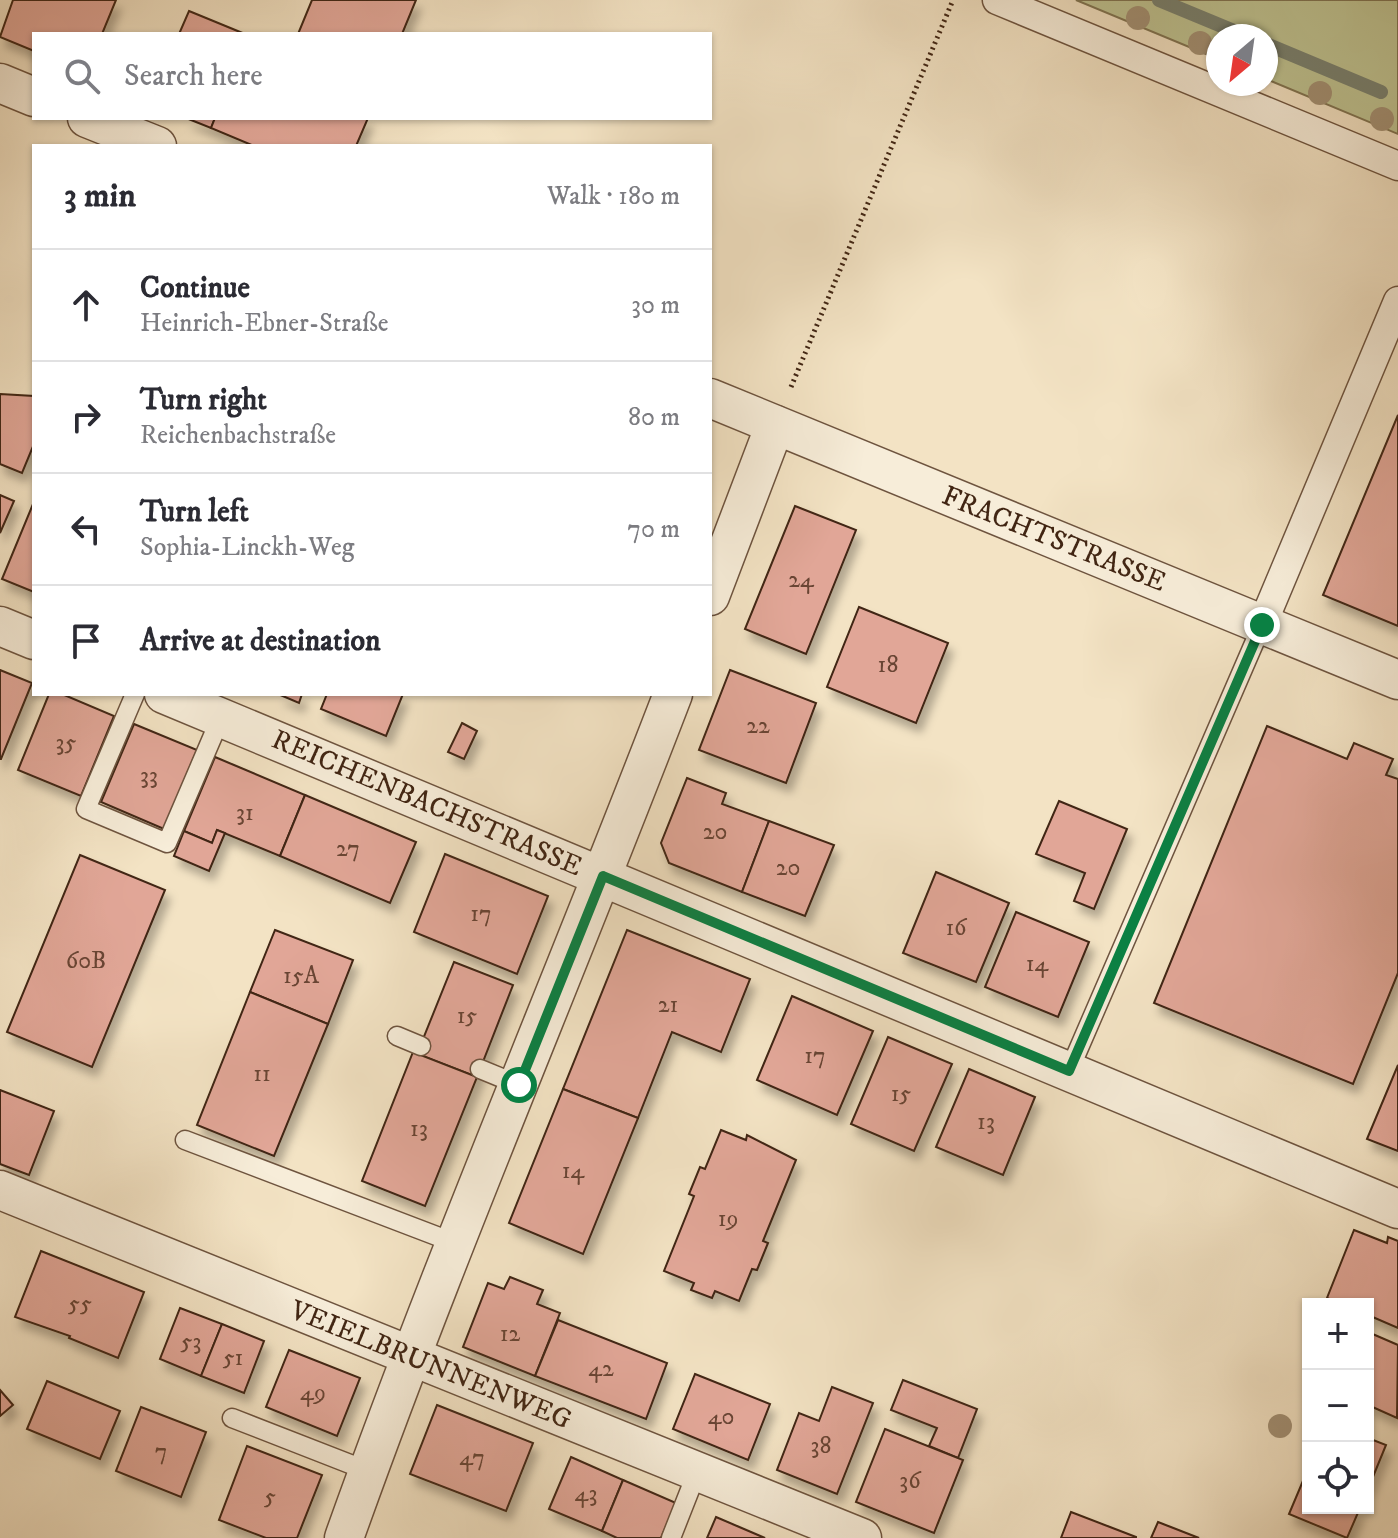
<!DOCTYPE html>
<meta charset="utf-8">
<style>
:root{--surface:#fff;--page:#f2f2f3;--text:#2b2b33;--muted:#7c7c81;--line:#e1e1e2}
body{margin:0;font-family:"IM FELL DW Pica",serif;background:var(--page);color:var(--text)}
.controls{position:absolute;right:24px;bottom:24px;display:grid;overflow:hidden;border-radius:0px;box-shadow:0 2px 6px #0004}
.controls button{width:72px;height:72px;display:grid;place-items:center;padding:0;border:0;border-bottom:2px solid var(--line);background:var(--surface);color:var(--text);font:40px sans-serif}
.compass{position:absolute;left:1206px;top:24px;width:72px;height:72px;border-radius:50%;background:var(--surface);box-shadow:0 2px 6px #0004;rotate:209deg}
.stop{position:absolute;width:24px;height:24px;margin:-18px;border:6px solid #0b8043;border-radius:50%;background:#fff}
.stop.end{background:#0b8043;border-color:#fff;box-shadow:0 2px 8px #0008}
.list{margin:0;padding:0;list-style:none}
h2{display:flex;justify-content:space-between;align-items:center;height:104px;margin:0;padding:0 32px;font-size:34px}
h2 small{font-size:26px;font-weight:400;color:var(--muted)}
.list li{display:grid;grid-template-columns:52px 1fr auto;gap:24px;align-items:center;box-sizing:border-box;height:112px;padding:0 32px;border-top:2px solid var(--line)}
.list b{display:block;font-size:30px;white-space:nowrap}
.list p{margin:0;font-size:26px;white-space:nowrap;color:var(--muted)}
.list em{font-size:26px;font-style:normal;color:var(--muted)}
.icon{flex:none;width:44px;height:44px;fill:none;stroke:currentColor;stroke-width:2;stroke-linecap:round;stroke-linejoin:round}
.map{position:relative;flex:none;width:1398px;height:1538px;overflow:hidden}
.search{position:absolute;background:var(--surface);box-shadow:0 2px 6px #0004;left:32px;top:32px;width:680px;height:88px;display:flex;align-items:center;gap:20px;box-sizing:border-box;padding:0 28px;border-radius:0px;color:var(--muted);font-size:30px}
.panel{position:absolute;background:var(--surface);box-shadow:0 2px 6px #0004;left:32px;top:144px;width:680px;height:552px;border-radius:0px}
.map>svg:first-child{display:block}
</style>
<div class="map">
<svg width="1398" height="1538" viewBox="0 0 1398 1538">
<defs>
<filter id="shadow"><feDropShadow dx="5" dy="9" stdDeviation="4" flood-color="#0004"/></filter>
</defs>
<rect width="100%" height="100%" fill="#f3e3c4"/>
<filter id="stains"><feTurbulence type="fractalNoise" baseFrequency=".0025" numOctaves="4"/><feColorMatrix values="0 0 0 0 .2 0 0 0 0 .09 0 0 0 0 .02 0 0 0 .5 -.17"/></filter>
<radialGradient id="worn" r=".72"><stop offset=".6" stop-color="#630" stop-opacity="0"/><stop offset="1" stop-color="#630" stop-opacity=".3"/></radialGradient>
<path fill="#bec392" stroke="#807452" stroke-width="2" d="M1076,0H1398V134L1266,79V36H1218V59Z"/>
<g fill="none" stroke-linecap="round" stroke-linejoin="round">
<g stroke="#788170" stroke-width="14">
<path d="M1159,0L1246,36"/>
<path d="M1266,44L1381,92"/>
</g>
</g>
<g fill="#e1a697" stroke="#412513" stroke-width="2" filter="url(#shadow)">
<path d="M13,0H116L102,34H34V51L0,37Z"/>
<path d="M312,0H416L402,34H298Z"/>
<path d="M189,11L245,34H179Z"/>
<path d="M186,118H215L211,128Z"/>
<path d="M215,118H368L356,146H254L211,128Z"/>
<path d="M0,394L34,396V444L22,473L0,464Z"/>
<path d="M1398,415V626L1323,595Z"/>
<path d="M0,495L14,501L0,533Z"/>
<path d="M33,504H34V592L2,579Z"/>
<path d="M795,506L856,530L806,654L745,629Z"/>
<path d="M859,607L948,643L916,723L827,687Z"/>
<path d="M0,670L32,683L1,759H0Z"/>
<path d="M730,670L816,703L786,783L699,750Z"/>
<path d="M49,694H62L114,716L81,796L18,770Z"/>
<path d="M278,694H302L299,703Z"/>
<path d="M327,694H403L386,736L321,709Z"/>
<path d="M462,723L477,731L464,759L448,752Z"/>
<path d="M134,724L197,750L164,829L101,802Z"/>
<path d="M1267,726L1347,759L1354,743L1393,759L1386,775L1398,779V973L1353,1084L1154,1003Z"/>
<path d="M215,757L305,795L280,856L217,830L212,843L184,831Z"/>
<path d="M687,778L726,793L722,804L769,821L742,892L669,863L661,843Z"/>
<path d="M305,795L416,842L390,903L280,856Z"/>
<path d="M1059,801L1127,829L1094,909L1074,901L1085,873L1036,854Z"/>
<path d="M769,821L834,845L805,916L742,892Z"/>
<path d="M217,830L225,833L209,871L174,856L184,831L212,843Z"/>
<path d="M445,854L548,896L517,974L414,932Z"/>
<path d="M80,855L165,890L92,1067L7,1032Z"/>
<path d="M936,872L1009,903L976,982L903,953Z"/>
<path d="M1016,912L1089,942L1058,1017L985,987Z"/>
<path d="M275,930L353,960L328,1024L250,992Z"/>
<path d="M627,930L750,979L721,1052L672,1032L638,1118L563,1089Z"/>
<path d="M454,962L513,985L477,1077L417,1054Z"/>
<path d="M250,992L328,1024L274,1156L197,1125Z"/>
<path d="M792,996L873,1031L837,1115L757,1080Z"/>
<path d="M888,1037L952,1064L914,1151L851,1124Z"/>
<path d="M413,1052L477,1077L425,1206L362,1181Z"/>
<path d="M1398,1065V1151L1367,1139Z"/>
<path d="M969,1069L1035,1097L1003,1175L936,1147Z"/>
<path d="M563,1089L638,1118L583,1254L509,1223Z"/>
<path d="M0,1090L54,1111L29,1175L0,1164Z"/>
<path d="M721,1130L746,1140L747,1135L796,1160L763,1241L768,1243L757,1270L752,1269L739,1301L715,1291L712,1298L691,1290L694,1283L664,1271L694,1196L689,1194L700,1167L705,1169Z"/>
<path d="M1354,1230L1387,1243L1388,1237L1398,1241V1328L1368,1315V1304H1341L1327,1298Z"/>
<path d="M41,1251L144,1292L118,1358L69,1338L70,1336L15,1317Z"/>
<path d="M510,1277L543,1290L537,1304L560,1313L535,1376L463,1347L488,1283L504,1289Z"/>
<path d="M180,1308L222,1324L201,1376L160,1359Z"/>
<path d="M558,1320L667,1363L646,1419L535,1376Z"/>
<path d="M222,1324L264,1341L244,1393L201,1376Z"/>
<path d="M1368,1332L1398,1345L1397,1418L1368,1405Z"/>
<path d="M289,1350L360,1378L337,1436L266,1407Z"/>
<path d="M695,1374L770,1404L748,1460L673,1429Z"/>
<path d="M903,1380L977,1409L958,1458L929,1446L937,1428L891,1410Z"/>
<path d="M47,1381L120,1411L100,1459L27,1429Z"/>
<path d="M832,1387L873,1403L837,1494L777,1470L799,1413L819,1421Z"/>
<path d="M0,1390L13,1405L0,1416Z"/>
<path d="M437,1405L533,1443L506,1511L410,1474Z"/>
<path d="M141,1407L206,1432L181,1497L116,1471Z"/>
<path d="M885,1429L963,1460L934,1533L856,1502Z"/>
<path d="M1368,1438L1386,1445L1368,1489Z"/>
<path d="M247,1446L322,1475L297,1538H266L219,1520Z"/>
<path d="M571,1457L623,1480L602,1531L549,1509Z"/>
<path d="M1308,1469V1508H1360L1347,1538L1289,1514Z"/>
<path d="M623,1480L676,1503L661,1538H617L602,1531Z"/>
<path d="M1071,1512L1136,1537V1538H1061Z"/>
<path d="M716,1517L765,1538H707Z"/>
<path d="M1158,1522L1199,1538H1151Z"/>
</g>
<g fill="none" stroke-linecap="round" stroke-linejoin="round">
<defs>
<g id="service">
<path d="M135,694L86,809L167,843L221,717"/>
<path d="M397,1036L421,1046"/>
<path d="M480,1069L519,1085"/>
<path d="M1069,1071L1262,625"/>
<path d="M185,1140L455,1243"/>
<path d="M232,1418L368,1471"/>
<path d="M671,1538L697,1472"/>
</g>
<g id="pedestrian">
<path d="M997,0L1398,166"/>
<path d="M1262,625L1398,301"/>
</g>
<g id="minor">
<path d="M0,83L34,97"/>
<path d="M87,118L157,146"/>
<path d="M710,398L1398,680"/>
<path d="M710,596L775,425"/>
<path d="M0,626L34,640"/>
<path d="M164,694L1398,1209"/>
<path d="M0,1190L862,1538"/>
<path d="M344,1538C445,1254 565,976 673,694"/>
</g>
</defs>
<use href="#service" stroke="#6e543f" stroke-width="21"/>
<use href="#pedestrian" stroke="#6e543f" stroke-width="31"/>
<use href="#minor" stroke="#6e543f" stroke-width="41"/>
<path stroke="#412513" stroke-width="5" stroke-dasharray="2 4" stroke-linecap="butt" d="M791,387L953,0"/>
<use href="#service" stroke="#f7edd9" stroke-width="18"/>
<use href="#pedestrian" stroke="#f7edd9" stroke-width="28"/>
<use href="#minor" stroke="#f7edd9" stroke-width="38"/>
</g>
<g fill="#a29074">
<circle cx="1138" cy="18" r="12"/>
<circle cx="1200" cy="43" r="12"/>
<circle cx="1320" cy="93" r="12"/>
<circle cx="1382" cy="119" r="12"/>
<circle cx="1280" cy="1426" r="12"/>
</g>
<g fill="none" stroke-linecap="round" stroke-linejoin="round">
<path stroke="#0b8043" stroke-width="10" d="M519,1085L603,876L1069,1071L1262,625"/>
</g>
<g text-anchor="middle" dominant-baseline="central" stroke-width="6" stroke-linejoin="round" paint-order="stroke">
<g font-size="24" fill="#694534">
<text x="801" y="580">24</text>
<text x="888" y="665">18</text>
<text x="758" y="726">22</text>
<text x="66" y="743">35</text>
<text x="149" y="776">33</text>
<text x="245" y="813">31</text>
<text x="715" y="832">20</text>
<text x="348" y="849">27</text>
<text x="788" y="868">20</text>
<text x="481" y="914">17</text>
<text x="956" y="928">16</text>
<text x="86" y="961">60B</text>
<text x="1037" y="964">14</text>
<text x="301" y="976">15A</text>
<text x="668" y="1005">21</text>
<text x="467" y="1016">15</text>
<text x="815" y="1056">17</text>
<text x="262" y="1074">11</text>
<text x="901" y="1094">15</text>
<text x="986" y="1122">13</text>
<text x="419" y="1129">13</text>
<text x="573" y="1171">14</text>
<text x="728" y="1219">19</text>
<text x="80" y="1304">55</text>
<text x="510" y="1334">12</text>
<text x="191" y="1342">53</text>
<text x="233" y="1358">51</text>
<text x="601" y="1369">42</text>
<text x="313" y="1393">49</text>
<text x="721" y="1417">40</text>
<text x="821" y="1446">38</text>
<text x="161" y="1452">7</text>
<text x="472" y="1458">47</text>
<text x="910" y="1481">36</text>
<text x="586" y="1494">43</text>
<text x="270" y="1497">5</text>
</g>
<g font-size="28" fill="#412513" stroke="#f7edd9">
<text transform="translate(1054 539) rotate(22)">FRACHTSTRASSE</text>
<text transform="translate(427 803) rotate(23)">REICHENBACHSTRASSE</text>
<text transform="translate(431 1365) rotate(22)">VEIELBRUNNENWEG</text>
</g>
</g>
<rect width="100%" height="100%" filter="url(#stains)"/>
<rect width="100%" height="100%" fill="url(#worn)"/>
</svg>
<div class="controls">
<button>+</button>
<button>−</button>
<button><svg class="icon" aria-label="locate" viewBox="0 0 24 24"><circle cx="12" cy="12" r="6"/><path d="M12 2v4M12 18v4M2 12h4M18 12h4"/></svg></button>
</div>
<svg class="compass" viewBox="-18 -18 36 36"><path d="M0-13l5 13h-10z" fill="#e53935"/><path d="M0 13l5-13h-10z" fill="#7c7c81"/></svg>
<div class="stop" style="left:519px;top:1085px"></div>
<div class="stop end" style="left:1262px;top:625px"></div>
<div class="search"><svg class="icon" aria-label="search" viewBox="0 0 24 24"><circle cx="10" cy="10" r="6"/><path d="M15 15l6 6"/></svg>Search here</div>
<section class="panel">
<h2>3 min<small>Walk · 180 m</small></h2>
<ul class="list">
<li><svg class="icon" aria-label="ahead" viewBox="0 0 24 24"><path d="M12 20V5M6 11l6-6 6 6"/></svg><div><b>Continue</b><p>Heinrich-Ebner-Straße</p></div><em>30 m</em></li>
<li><svg class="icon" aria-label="right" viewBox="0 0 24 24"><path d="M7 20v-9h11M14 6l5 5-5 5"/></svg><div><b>Turn right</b><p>Reichenbachstraße</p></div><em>80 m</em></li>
<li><svg class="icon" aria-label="left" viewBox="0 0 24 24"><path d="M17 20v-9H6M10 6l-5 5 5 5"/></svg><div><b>Turn left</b><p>Sophia-Linckh-Weg</p></div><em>70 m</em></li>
<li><svg class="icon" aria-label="arrive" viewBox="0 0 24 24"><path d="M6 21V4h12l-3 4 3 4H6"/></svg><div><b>Arrive at destination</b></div></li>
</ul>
</section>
</div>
